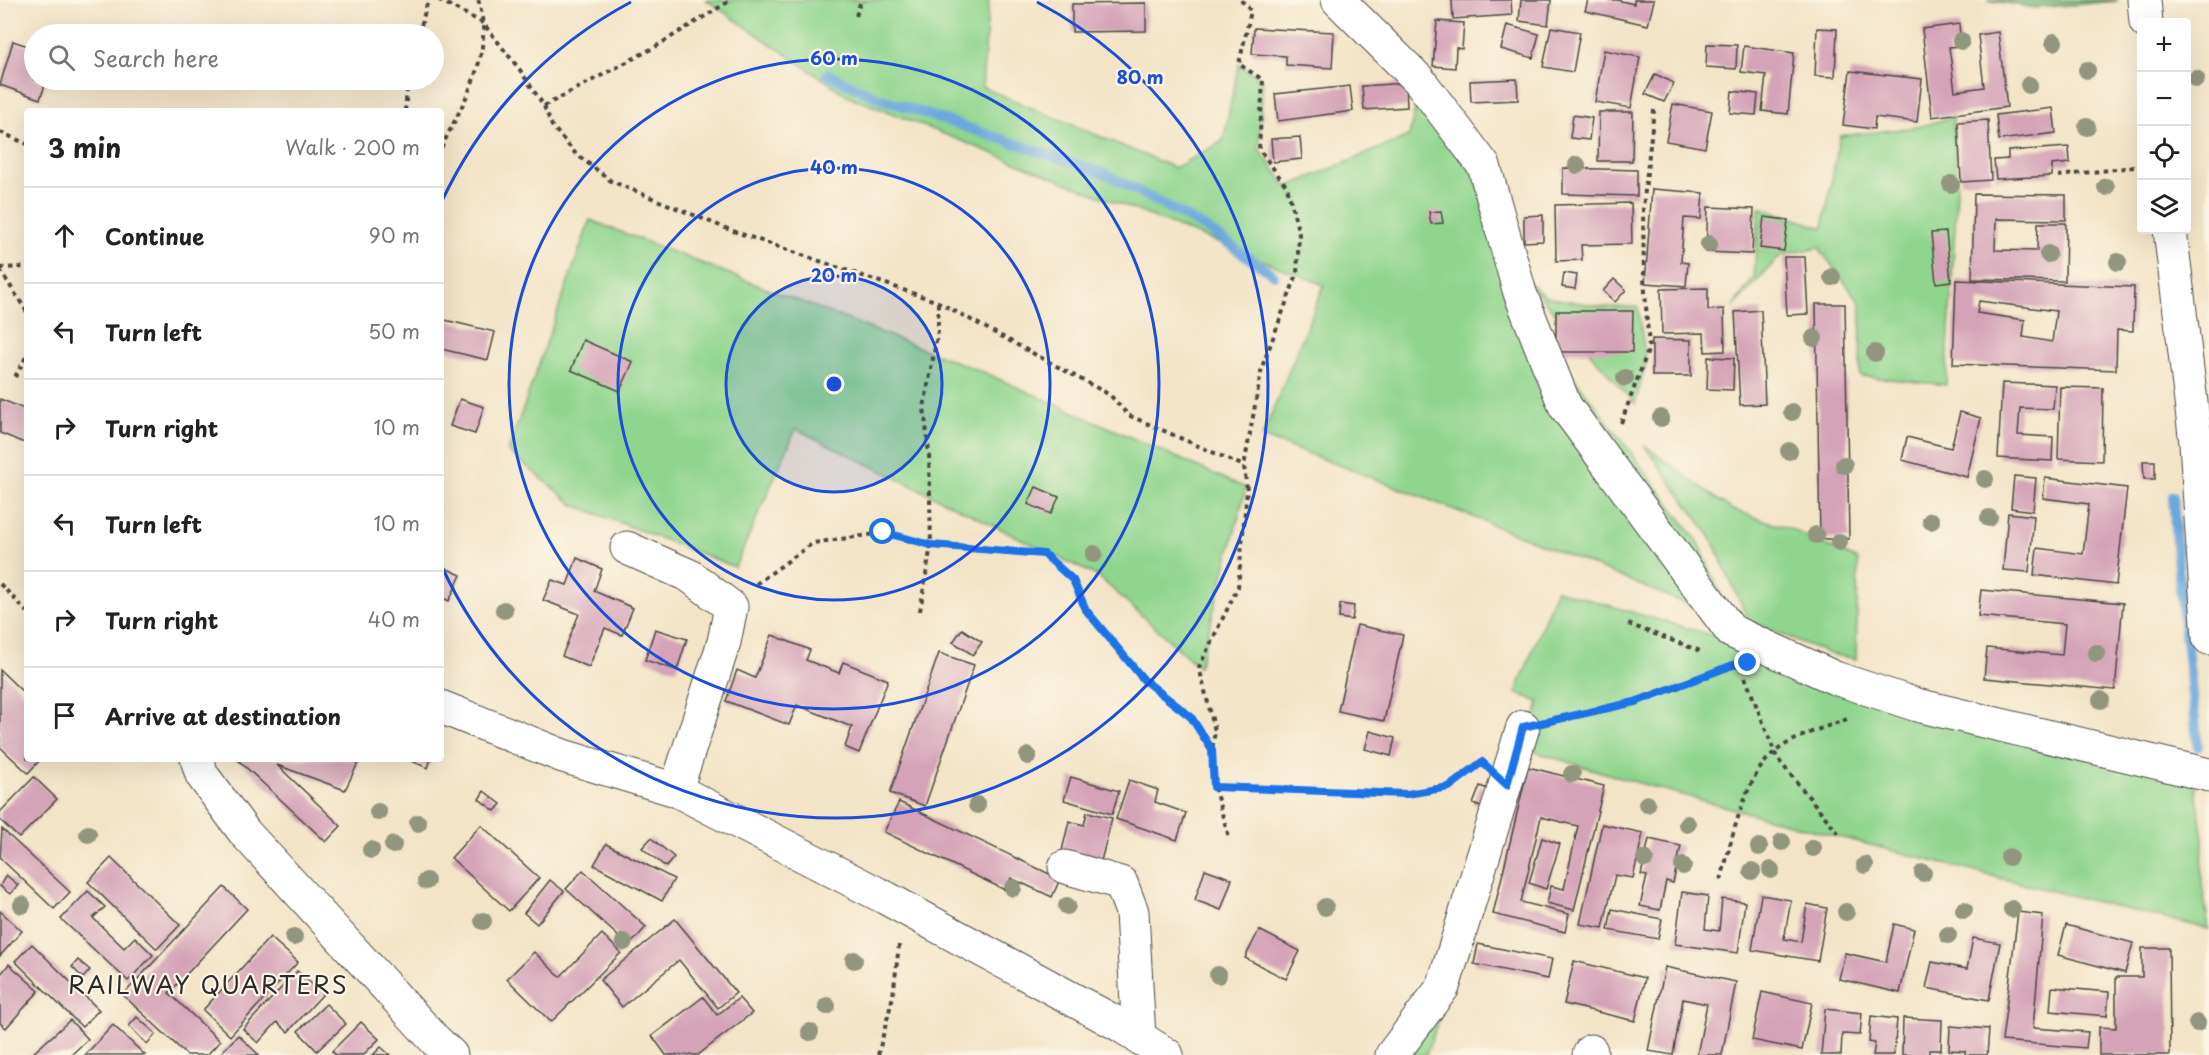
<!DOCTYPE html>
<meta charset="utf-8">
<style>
:root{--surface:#fff;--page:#f6f6f6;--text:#222;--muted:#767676;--line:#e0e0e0}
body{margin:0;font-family:"Playpen Sans",sans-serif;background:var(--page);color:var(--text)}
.controls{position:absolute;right:18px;top:18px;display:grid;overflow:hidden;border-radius:6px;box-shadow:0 6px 24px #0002}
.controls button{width:54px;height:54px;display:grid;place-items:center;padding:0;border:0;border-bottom:2px solid var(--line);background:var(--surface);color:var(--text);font:30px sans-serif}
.stop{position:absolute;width:18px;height:18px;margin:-14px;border:4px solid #1a73e8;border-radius:50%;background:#fff}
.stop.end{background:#1a73e8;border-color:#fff;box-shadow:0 2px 6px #0008}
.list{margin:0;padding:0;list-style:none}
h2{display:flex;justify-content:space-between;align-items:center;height:78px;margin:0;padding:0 24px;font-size:26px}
h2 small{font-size:20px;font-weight:400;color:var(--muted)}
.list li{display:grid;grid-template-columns:39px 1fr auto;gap:18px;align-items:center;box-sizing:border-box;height:96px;padding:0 24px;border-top:2px solid var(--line)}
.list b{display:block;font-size:22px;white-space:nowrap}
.list em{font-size:20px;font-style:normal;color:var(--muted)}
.icon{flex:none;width:33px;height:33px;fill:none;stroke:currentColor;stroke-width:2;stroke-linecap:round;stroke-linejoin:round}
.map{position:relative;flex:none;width:2209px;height:1055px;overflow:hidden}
.search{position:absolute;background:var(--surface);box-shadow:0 6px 24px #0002;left:24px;top:24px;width:420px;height:66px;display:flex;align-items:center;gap:15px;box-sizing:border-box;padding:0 21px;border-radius:33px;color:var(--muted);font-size:22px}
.panel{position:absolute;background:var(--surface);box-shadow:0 6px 24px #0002;left:24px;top:108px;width:420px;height:654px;border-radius:6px}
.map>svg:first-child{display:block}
</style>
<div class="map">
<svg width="2209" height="1055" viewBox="0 0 2209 1055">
<rect width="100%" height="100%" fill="#fcf5e5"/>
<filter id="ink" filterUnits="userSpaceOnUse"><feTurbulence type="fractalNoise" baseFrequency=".0167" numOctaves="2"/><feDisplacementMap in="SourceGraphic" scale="12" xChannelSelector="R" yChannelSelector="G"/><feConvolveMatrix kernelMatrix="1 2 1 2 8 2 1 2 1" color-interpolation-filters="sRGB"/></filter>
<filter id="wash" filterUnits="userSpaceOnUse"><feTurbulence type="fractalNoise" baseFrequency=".008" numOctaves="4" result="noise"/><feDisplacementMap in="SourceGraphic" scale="24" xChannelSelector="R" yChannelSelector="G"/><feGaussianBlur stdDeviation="1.35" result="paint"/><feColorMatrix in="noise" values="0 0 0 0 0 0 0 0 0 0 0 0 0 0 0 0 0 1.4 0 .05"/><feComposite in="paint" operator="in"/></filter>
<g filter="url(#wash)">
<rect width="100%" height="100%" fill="#f3e4c7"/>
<g fill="#90d58e" stroke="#5e805c" stroke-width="1.5">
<path d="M706,0H989L982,87L1175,168L1223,141L1239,64L1263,80L1259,149L1287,187L1409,136L1419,91L1475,176L1512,295L1699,543L1733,624C1577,558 1421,494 1262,437L1324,285L848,96Z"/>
<path d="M1953,117L1957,191L1946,385L1860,376L1861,304L1819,248L1781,255L1733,307L1754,277L1759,207L1823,228L1840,136L1918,127Z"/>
<path d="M590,220L983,372L1246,488L1199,667L1099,577L796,429L735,567L574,505L508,451Z"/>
<path d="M1526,280L1547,297L1605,307H1638L1646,363L1635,404Z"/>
<path d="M1644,445L1731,509L1793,530L1858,560L1856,659L1830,654L1749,621L1710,536Z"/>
<path d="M1556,590L2113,752L2195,782L2203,839L2202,884L2209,929C2077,898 1947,865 1816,831C1719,805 1622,780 1527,749L1539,702L1516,693Z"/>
<path d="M1441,1014L1426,1055H1405Z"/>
</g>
<path fill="#74b679" stroke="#507052" stroke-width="1.5" d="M1988,0H2117V1L2036,8Z"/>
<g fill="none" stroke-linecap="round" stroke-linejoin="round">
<g stroke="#6ca7dd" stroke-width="10">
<path d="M827,74L876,97L1106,174L1204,227L1274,275"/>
<path d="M2173,496L2177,558L2198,747"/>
</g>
</g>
<g id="blocks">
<g fill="#d4a3b7" fill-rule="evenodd">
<path d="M1452,0H1511L1512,15L1453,19Z"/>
<path d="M1521,0H1551L1548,25L1519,21Z"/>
<path d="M1588,0H1617L1634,4V0H1654L1648,25L1585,11Z"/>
<path d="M1146,3V31L1072,32V4Z"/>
<path d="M1437,21L1464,23L1462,49L1456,48L1455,68L1433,66Z"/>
<path d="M1959,24L1961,46L1949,47L1955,91L1984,87L1978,35L1998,32L2007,107L1932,117L1922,29Z"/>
<path d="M1507,25L1539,34L1533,58L1501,49Z"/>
<path d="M1551,27L1580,32L1573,72L1543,67Z"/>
<path d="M1254,28L1334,32L1332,68L1286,65V56L1252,54Z"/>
<path d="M1817,28L1837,29L1835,77L1815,76Z"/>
<path d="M13,41L34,48V80H47L40,99L0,85Z"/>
<path d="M1707,44L1737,45L1736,69L1706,67Z"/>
<path d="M1744,46L1794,53L1788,114L1762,111L1766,75L1741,72Z"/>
<path d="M1604,50L1640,57L1631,108L1595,102Z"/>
<path d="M1850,71L1922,79L1917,122L1875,117L1874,129L1843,125Z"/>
<path d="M1655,74L1674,83L1664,102L1645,94Z"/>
<path d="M1517,79L1518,100L1471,102L1470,81Z"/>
<path d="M1406,83L1407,107L1364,110L1362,86Z"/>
<path d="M1350,86L1353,111L1278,121L1275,94Z"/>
<path d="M1732,91L1758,94L1756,115L1730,113Z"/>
<path d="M1673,104L1712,111L1705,148L1666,141Z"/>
<path d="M2053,108L2056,133L1999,140L1996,115Z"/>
<path d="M1599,112H1633L1632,161H1598Z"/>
<path d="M1573,115L1592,118L1589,140L1570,138Z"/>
<path d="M1988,120L1991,180L1961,182L1958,122Z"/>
<path d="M1300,137L1302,159L1273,162L1271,139Z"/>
<path d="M2069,147L2070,163L2052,165V176L1996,179L1994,160L2008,159V151Z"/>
<path d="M1563,168L1637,170V196L1563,194Z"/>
<path d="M1652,189L1703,193L1701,219L1684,218L1681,262L1688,263L1686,286L1645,283Z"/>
<path d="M1974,194L2066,195V220L1996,219L1995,250L2037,251L2038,223H2066L2065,281L1972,279Z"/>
<path d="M1631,203L1632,244L1581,245L1582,260L1556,261L1555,205Z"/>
<path d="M1708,207L1754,209L1752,254L1706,252Z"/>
<path d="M1441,211L1443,223L1431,224L1429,212Z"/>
<path d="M1543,215V241L1524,242V216Z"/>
<path d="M1764,217L1788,220L1784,251L1760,248Z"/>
<path d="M1946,232L1951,281L1936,283L1931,233Z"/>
<path d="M1784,257H1805L1808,314L1787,315Z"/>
<path d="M1564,273L1577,275L1575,289L1562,287Z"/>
<path d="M1614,279L1626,290L1615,302L1603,291Z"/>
<path d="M1956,280L2134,287L2133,331L2117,330L2116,370L1953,364ZM1979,301L2056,311L2052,342L2023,337L2025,320L1977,313Z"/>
<path d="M1708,288V310L1724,309L1725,351L1705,352L1704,333L1662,334L1661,289Z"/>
<path d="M1816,304H1845L1849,539H1820Z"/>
<path d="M1761,310L1765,404L1740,405L1735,312Z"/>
<path d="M1556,311H1633L1632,352H1556Z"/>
<path d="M445,320L495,332L488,360L441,349Z"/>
<path d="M1652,339L1691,340V376H1652Z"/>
<path d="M583,340L633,362L620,391L571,370Z"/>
<path d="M1708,357L1734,358L1733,390L1707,389Z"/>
<path d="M2002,383L2055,385L2053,409L2020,408L2018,435L2053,437L2052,461L1998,458Z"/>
<path d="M2060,387L2103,388L2102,461L2058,459Z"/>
<path d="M0,399L27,410V444L0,433Z"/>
<path d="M460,399L484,407L475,434L450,426Z"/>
<path d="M1960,412L1981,418L1967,477L1902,460L1907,437L1951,448Z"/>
<path d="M2143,461H2155V479H2144Z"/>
<path d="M2014,476L2036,478L2033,511L2011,508Z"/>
<path d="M2045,478L2127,488L2116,585L2034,575L2037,548L2083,554L2089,504L2043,498Z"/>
<path d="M1036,487L1059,497L1051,514L1028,504Z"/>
<path d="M2008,513L2034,516L2029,572L2003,570Z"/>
<path d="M577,558L602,569L594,591L633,608L622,635L605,628L589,667L562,656L579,614L543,600L552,580L567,585Z"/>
<path d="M441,566L461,575L449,601L441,597Z"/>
<path d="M1981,590L2123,603L2115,690L1984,678L1987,648L2062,655L2065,624L1978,616Z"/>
<path d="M1340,604L1354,606L1352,620L1339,618Z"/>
<path d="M1357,625L1403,635L1384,721L1338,711Z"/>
<path d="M655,629L687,639L677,670L645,660Z"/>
<path d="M962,629L982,642L973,655L953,642Z"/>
<path d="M772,635L810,650L806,660L839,673L843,662L888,680L859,753L845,747L852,727L797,705L789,725L726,701L737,670L755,678Z"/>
<path d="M939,653L974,665L925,806L890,793Z"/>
<path d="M0,670L27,696V759H41L28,773L0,747Z"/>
<path d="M1370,731L1395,738L1391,756L1365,749Z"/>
<path d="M237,759H353L359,761L345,790L277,765L341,826L326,842Z"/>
<path d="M407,759H431L428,768Z"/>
<path d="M1528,767L1604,786L1574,910L1547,903L1551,886L1564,889L1578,826L1541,817L1521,902L1569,914L1565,932L1493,914Z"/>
<path d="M34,777L57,799L19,838L0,820V812Z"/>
<path d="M1071,777L1119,791L1112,814L1064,800Z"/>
<path d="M1129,780L1158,790L1155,802L1186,813L1177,840L1116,819Z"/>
<path d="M1480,786L1498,793L1492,811L1473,804Z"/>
<path d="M484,791L501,804L495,811L479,799Z"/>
<path d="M899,802L1060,879L1052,897L1011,878L1005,890L884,832Z"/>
<path d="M1087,812L1112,818L1100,865L1061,855L1069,821L1084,825Z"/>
<path d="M1602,824L1643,833L1633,878L1615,875L1603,928L1580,924Z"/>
<path d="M481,825L539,878L509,911L451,858Z"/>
<path d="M2,829L70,892L54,909L0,858Z"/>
<path d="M651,838L674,857L666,867L642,848Z"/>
<path d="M1542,838L1560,844L1546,889L1529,883Z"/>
<path d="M1649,839L1681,846L1673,883L1666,881L1660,910L1640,906L1647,876L1641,875Z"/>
<path d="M606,844L674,879L662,901L594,865Z"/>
<path d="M111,858L180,925L157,949L88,882Z"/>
<path d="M1205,869L1232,879L1221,910L1195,900Z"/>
<path d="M583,870L646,927L629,946L566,889Z"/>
<path d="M6,875L18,885L10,894L0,886Z"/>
<path d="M550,880L564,891L537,924L524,913Z"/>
<path d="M224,887L247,909L169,993L220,1041L207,1055H187L123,995Z"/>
<path d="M88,891L105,907L93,918L124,948L135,937L153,955L128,981L61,919Z"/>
<path d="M1682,892L1708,896L1705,929L1719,931L1722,899L1745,902L1738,953L1675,944Z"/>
<path d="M1761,895L1791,900L1784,939L1801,942L1807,904L1827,908L1818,961L1752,950Z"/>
<path d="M1612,909L1662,919L1658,939L1608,930Z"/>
<path d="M0,911L22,931L0,956Z"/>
<path d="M2018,912L2043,915L2033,1028L2088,1032L2086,1048L2002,1041Z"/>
<path d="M675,919L736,993L718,1008L679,960L622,1007L600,980Z"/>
<path d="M1894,924L1914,929L1900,993L1839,979L1845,953L1886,962Z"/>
<path d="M2066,925L2133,943L2125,973L2058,955Z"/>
<path d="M1259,930L1300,951L1286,979L1245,958Z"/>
<path d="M602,934L621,953L551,1022L507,979L534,952L560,977Z"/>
<path d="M270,937L298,962L230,1036L203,1010Z"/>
<path d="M1973,938L2000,943L1989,1000L1926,988L1932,962L1967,969Z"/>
<path d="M32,944L99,1010L82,1027L15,961Z"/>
<path d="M1478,944L1552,959L1548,979L1474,964Z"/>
<path d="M2142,948H2169L2170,1055H2099V1027L2116,1028V977H2142Z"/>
<path d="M78,960L90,970L83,978L72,967Z"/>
<path d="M1574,961L1645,978L1635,1021L1564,1004Z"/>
<path d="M9,964L39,991L6,1028L0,1023V975Z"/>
<path d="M1665,967L1736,982L1722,1055H1697L1707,1004L1683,999L1673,1055L1648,1051Z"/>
<path d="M297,971L323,994L288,1032L277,1022L258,1043L243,1029Z"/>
<path d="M2052,987L2109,992L2107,1016L2050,1011Z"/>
<path d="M1762,992L1812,1003L1802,1050L1752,1040Z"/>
<path d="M703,997L717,1015L739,998L752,1013L698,1055H666L652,1036Z"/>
<path d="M326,1004L346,1024L317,1051L298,1031Z"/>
<path d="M1825,1009L1862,1013L1860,1035L1842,1034L1841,1055H1821Z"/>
<path d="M1871,1016L1897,1019L1894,1055H1873L1875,1043L1869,1042Z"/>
<path d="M137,1017L156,1034L147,1044L129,1026Z"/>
<path d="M1903,1018L1942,1020L1941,1050H1929V1055H1902Z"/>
<path d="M70,1020L88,1039L71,1055H31Z"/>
<path d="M361,1022L379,1039L363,1055H336L332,1051Z"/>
<path d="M113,1025L145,1055H85Z"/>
<path d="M1950,1026L1989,1029L1987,1055H1965V1051L1949,1050Z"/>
<path d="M238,1035L259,1055H219Z"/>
<path d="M381,1047L390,1055H373Z"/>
</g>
</g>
</g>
<g filter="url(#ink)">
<use href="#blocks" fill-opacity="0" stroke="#494742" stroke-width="1.5"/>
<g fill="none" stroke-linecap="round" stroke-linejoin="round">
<defs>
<g id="minor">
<path d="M1338,0L1419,80L1484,166L1520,293L1565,406L1731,631L1835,678L1917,705L2209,775"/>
<path d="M2144,0L2146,22"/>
<path d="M2170,230L2196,443L2209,638"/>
<path d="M627,548L690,576L731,607L724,642L676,790"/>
<path d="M441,707L563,756L676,790L886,898L1120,1025L1167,1055"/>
<path d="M197,759L202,775L245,833L435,1040L451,1055"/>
<path d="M1065,867L1121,883L1132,912L1139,1038"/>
<path d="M1392,1055L1443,987L1523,727"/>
<path d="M1589,1055L1591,1051"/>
</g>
</defs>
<use href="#minor" stroke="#494742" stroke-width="35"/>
<g stroke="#494742" stroke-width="4" stroke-dasharray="4.5 4.5" stroke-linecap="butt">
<path d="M439,0L483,23L520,70L544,106L552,126L575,153L611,181L730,230L938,302L1110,395L1128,415L1244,466L1247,490L1238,587L1199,667L1215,731L1212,750"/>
<path d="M1241,0L1251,11L1239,64L1263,80L1259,149L1287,187L1299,234L1297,274L1262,367L1244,466"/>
<path d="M856,16L861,0"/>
<path d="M419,34L428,0"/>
<path d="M544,106L655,47L731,0"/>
<path d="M405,111L408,80"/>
<path d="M0,132L27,144"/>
<path d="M441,148C463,103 496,52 478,0"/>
<path d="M2058,176L2142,166"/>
<path d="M0,268L27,267"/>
<path d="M0,270L27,312"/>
<path d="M15,377L27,355"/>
<path d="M1621,423L1649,348L1644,278L1643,208L1654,110"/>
<path d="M0,584L27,612"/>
<path d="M756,584L813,543L883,533L931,545L1044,554L1073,580L1086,610L1144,680L1191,717L1212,750L1214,787L1229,837"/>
<path d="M920,611L931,545L929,453L924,407L938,331V302"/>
<path d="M1628,624L1703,652"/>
<path d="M1745,677L1777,758L1839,834"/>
<path d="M1557,720L1635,702L1724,668"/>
<path d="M1215,787L1407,794L1449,787L1473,769"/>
<path d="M1721,880C1731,843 1744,775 1776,751C1796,736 1823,728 1847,719"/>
<path d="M878,1055L893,996L899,945"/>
</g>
<use href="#minor" stroke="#fff" stroke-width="33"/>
</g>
<g fill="#93967f">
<circle cx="1961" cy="41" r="9"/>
<circle cx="2054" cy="42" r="9"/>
<circle cx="2087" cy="70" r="9"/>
<circle cx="2196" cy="79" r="9"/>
<circle cx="2029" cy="85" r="9"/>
<circle cx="2087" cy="127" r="9"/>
<circle cx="1577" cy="165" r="9"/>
<circle cx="1951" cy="184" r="9"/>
<circle cx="2106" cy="187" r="9"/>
<circle cx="1709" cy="244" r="9"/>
<circle cx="2048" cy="254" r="9"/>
<circle cx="2118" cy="262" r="9"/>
<circle cx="1832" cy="277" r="9"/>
<circle cx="1814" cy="338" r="9"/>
<circle cx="1875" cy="353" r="9"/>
<circle cx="1625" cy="378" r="9"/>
<circle cx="1792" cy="412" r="9"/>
<circle cx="1661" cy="418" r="9"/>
<circle cx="1789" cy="451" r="9"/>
<circle cx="1844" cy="465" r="9"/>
<circle cx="1985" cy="479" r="9"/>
<circle cx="1989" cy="518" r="9"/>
<circle cx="1931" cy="521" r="9"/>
<circle cx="1816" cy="535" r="9"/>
<circle cx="1839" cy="542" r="9"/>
<circle cx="1094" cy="554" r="9"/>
<circle cx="504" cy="610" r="9"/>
<circle cx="2096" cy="653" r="9"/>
<circle cx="2101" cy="700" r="9"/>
<circle cx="1028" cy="756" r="9"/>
<circle cx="1572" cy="774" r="9"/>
<circle cx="1647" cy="804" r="9"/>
<circle cx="977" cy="805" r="9"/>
<circle cx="378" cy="812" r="9"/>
<circle cx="418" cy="823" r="9"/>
<circle cx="1687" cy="824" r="9"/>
<circle cx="88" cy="834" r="9"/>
<circle cx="1782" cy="842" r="9"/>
<circle cx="393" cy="845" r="9"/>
<circle cx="1759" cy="847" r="9"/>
<circle cx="1813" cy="848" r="9"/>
<circle cx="371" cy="850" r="9"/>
<circle cx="2009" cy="857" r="9"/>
<circle cx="1645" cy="859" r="9"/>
<circle cx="1865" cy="865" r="9"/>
<circle cx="1683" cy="866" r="9"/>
<circle cx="1771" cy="870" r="9"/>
<circle cx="1752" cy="871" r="9"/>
<circle cx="1923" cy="873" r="9"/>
<circle cx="426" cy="881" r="9"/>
<circle cx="1013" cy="888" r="9"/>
<circle cx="22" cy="905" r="9"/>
<circle cx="1067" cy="906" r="9"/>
<circle cx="1325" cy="907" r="9"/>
<circle cx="2012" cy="909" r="9"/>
<circle cx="1964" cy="910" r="9"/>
<circle cx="1846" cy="912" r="9"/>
<circle cx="483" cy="921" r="9"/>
<circle cx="1948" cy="935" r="9"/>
<circle cx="294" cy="937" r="9"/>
<circle cx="624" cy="942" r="9"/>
<circle cx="854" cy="960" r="9"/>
<circle cx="1218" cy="975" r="9"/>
<circle cx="827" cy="1006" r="9"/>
<circle cx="2197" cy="1023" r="9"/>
<circle cx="810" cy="1032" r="9"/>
</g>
</g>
<g fill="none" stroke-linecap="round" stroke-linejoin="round" filter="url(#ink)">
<path stroke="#1a73e8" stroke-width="8" d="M883,532L931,545L1044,554L1073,580L1086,610L1144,680L1191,717L1212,750L1214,787L1407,794L1449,787L1482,762L1507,785L1523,727L1635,702L1733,665L1748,663"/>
</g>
<circle cx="834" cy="384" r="108" fill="#1d4ed8" fill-opacity=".12"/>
<g fill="none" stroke="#1d4ed8" stroke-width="3">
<circle cx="834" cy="384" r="108"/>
<circle cx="834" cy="384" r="216"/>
<circle cx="834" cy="384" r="325"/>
<path d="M442 201A433 433 0 0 1 631 2M1037 2A433 433 0 1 1 442 567"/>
</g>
<g text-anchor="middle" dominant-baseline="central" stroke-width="4.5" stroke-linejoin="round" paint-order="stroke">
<g font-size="24" letter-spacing="1.5" fill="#2b2b2b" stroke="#fcf5e5">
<text x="208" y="984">RAILWAY QUARTERS</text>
</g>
</g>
<circle cx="834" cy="384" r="9" fill="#1d4ed8" stroke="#fcf5e5" stroke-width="3"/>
<g font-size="18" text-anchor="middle" font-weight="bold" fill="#1d4ed8" stroke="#fcf5e5" stroke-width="4.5" stroke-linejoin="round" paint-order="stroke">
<text x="834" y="65">60 m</text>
<text x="1140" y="84">80 m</text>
<text x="834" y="174">40 m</text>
<text x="834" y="282">20 m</text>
</g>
</svg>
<div class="controls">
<button>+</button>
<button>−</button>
<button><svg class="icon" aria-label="locate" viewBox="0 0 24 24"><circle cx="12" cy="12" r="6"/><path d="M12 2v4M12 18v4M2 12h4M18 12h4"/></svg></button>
<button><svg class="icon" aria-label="layers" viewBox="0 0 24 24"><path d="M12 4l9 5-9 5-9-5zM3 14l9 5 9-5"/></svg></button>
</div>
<div class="stop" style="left:883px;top:532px"></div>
<div class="stop end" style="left:1748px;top:663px"></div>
<div class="search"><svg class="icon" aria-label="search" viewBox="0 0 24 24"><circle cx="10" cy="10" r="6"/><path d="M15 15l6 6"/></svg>Search here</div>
<section class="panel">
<h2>3 min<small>Walk · 200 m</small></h2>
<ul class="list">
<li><svg class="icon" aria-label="ahead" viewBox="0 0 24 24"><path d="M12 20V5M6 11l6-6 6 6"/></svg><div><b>Continue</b></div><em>90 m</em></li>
<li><svg class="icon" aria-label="left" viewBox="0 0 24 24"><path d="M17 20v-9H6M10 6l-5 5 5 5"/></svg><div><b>Turn left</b></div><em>50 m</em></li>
<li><svg class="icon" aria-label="right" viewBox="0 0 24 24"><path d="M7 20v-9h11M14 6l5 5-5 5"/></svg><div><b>Turn right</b></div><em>10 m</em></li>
<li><svg class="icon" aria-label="left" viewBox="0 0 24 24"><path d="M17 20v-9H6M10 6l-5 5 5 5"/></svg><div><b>Turn left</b></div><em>10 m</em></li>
<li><svg class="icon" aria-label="right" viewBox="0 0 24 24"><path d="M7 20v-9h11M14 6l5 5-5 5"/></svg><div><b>Turn right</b></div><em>40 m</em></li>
<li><svg class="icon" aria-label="arrive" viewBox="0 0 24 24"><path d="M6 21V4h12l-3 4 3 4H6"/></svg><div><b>Arrive at destination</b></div></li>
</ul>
</section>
</div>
